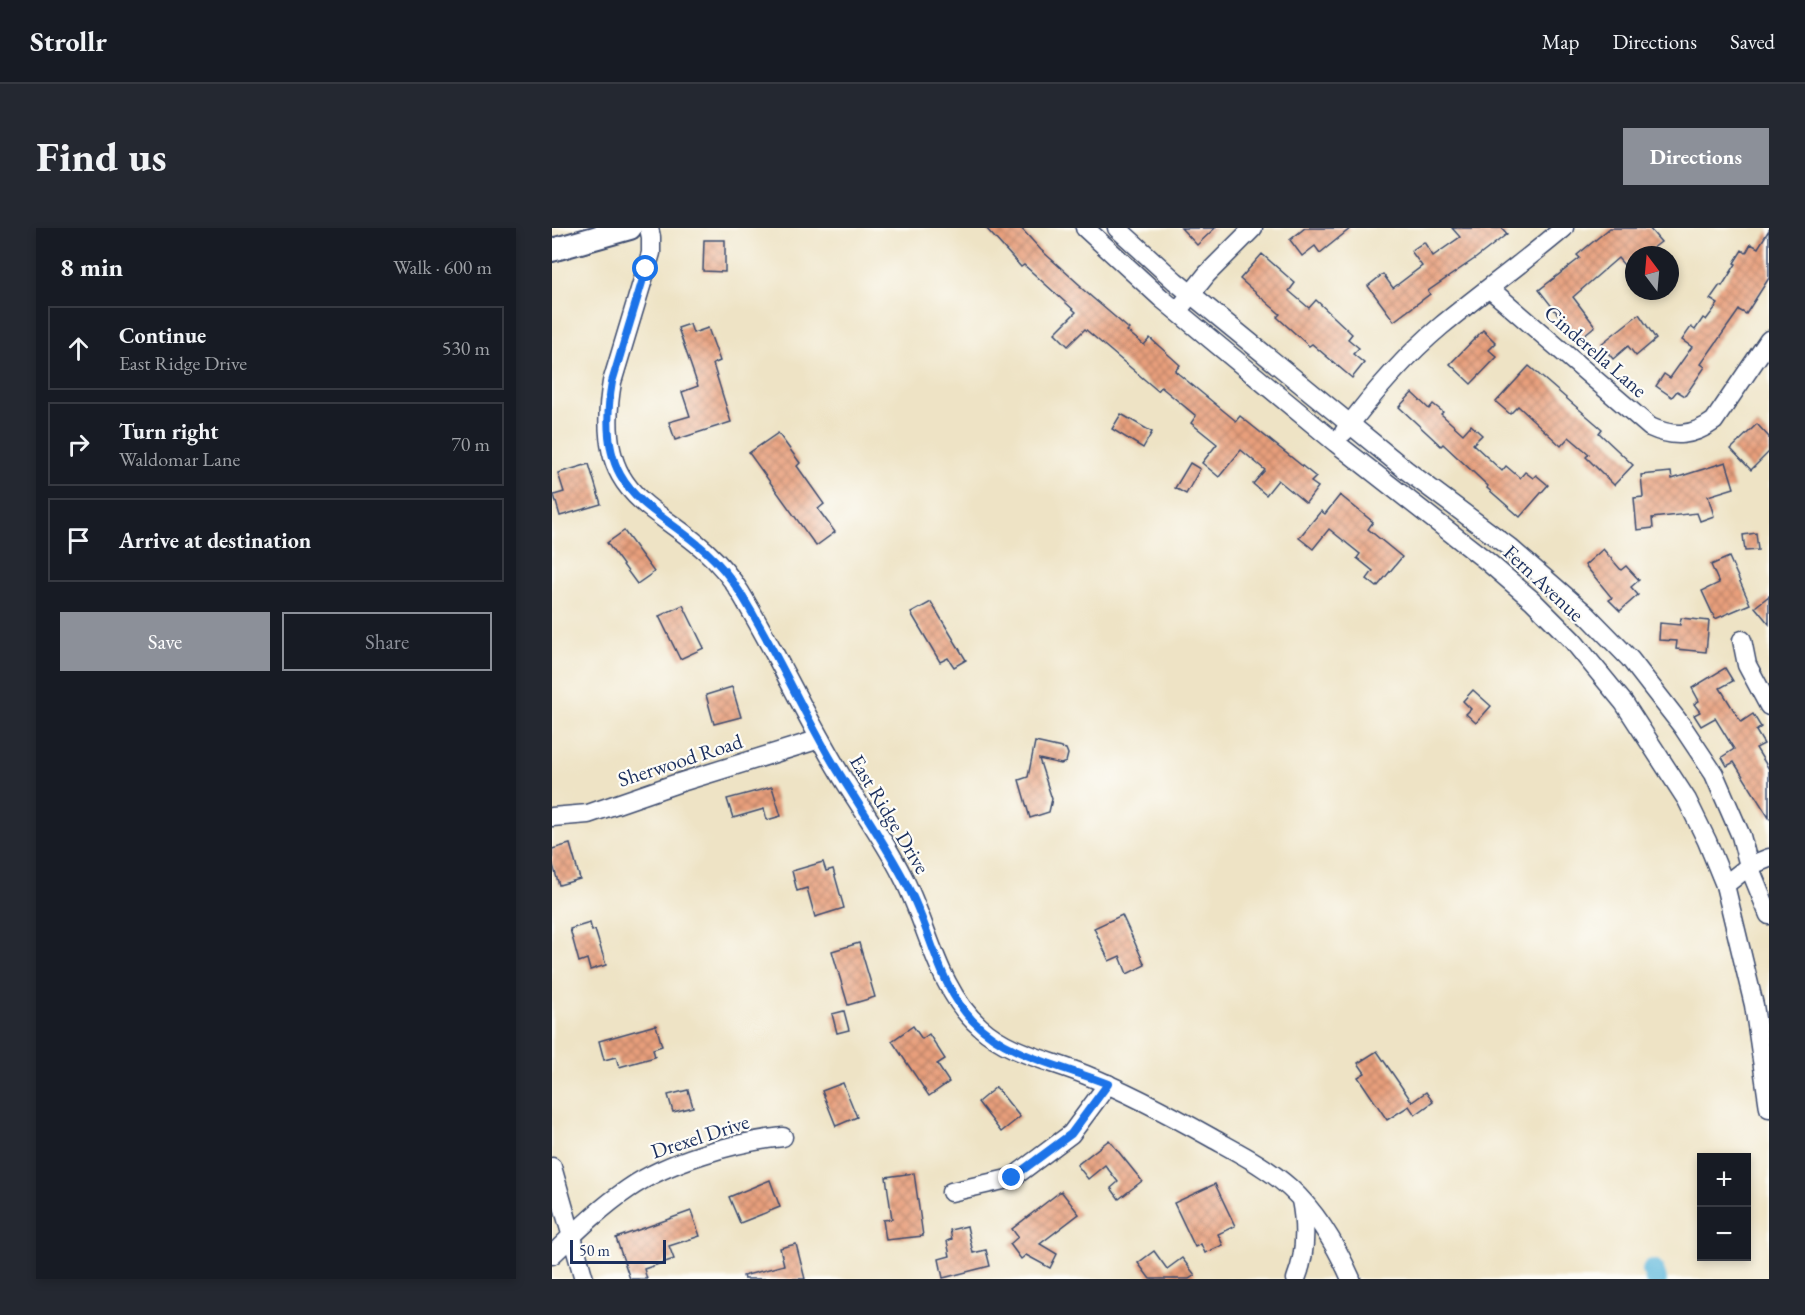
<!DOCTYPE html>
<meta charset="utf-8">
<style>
:root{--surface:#171b24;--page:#242831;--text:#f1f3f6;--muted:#9ea1a6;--line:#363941;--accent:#8c9099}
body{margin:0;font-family:"EB Garamond",serif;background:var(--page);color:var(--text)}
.controls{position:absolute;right:18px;bottom:18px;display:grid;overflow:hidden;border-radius:0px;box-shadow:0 3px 9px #0003}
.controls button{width:54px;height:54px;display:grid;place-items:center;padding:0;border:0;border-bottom:2px solid var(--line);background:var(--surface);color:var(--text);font:30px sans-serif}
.compass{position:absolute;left:1073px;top:18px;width:54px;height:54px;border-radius:50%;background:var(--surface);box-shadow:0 3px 9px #0003;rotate:344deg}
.scale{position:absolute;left:18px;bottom:15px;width:96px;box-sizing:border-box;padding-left:6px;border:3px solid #1b2f5e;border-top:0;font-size:16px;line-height:21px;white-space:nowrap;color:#1b2f5e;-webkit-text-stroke:4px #fdfcf7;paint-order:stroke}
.stop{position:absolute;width:18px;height:18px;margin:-14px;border:4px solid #1a73e8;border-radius:50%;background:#fff}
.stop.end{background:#1a73e8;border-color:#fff;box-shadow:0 2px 6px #0008}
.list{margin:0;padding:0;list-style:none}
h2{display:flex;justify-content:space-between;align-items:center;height:78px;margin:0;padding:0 24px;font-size:26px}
h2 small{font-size:20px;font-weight:400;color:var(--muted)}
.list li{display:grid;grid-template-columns:39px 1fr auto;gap:18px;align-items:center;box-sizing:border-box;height:84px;margin:0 12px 12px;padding:0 12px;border:2px solid var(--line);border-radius:0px}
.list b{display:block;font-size:22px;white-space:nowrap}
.list p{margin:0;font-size:20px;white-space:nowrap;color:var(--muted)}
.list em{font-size:20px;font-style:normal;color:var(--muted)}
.actions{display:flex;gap:12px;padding:18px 24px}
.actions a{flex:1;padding:14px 0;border:2px solid var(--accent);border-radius:0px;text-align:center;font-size:21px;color:var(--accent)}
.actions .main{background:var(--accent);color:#fff}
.icon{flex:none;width:33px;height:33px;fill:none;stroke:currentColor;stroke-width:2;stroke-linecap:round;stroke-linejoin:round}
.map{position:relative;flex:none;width:1217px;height:1051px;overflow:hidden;border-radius:0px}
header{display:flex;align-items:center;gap:36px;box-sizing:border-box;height:84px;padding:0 30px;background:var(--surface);border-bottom:2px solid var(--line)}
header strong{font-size:28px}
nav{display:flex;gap:33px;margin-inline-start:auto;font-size:21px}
.intro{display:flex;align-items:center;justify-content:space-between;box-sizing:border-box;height:144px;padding:0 36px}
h1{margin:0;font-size:42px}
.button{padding:15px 27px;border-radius:0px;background:var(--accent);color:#fff;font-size:21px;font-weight:700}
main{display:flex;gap:36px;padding:0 36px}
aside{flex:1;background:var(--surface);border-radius:0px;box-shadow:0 3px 9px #0003}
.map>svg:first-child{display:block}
</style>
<header>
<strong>Strollr</strong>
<nav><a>Map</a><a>Directions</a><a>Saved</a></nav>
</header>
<div class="intro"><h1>Find us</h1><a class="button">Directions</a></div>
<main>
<aside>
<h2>8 min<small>Walk · 600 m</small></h2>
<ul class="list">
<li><svg class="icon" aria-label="ahead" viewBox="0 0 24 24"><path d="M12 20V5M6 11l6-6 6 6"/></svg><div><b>Continue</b><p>East Ridge Drive</p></div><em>530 m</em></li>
<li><svg class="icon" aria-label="right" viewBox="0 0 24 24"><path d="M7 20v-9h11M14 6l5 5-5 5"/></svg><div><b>Turn right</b><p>Waldomar Lane</p></div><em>70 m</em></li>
<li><svg class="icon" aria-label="arrive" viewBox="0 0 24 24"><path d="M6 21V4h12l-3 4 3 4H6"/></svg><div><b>Arrive at destination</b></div></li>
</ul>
<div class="actions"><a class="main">Save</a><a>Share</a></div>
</aside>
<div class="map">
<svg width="1217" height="1051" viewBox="0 0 1217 1051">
<defs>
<pattern id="building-cross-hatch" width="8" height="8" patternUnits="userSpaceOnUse" patternTransform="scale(1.5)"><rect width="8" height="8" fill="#e89f7b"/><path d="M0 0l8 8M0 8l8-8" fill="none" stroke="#bb8268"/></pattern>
</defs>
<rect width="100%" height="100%" fill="#fdfcf7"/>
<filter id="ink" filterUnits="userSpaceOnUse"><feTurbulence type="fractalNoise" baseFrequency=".0167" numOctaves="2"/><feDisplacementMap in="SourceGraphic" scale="12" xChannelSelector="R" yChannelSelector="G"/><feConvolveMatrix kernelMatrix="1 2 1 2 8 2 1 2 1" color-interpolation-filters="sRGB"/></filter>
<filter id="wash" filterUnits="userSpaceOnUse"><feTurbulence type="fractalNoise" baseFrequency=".008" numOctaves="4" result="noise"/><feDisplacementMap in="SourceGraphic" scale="24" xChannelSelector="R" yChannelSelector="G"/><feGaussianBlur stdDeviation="1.35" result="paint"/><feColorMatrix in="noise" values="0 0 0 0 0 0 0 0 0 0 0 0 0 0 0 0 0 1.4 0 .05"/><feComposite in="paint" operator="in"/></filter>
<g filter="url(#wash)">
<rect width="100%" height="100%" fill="#eee3c5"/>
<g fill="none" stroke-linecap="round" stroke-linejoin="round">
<path stroke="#5db7db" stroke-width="22" d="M1101,1042L1104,1051"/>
</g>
<g id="blocks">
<g fill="url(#building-cross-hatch)">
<path d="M434,0H469L489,22L529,58L528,59L577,101L575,103L592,117L598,110L628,137L623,143L684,193L688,188L764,249L759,254L766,259L754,275L726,252L714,267L701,256L713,242L689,222L667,249L650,235L665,216L639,195L644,188L609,159L606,163L533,101L516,118L503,105L524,84L472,37L469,39Z"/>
<path d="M629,0H663L645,17Z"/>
<path d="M753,0H799L768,25L763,18L750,28L738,12Z"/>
<path d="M900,0H950L955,6L924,30L876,63L878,66L842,93L816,58L831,46L841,60L870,38L859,23L872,14L881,28L908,9Z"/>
<path d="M1058,0H1097L1109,14L1092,27H1082V29L1072,37L1066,30L1021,69L1043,98L1026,112L987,62L1028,30L1025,27Z"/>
<path d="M1217,2V50L1194,86L1187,82L1149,136L1153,139L1133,168L1125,163L1120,169L1104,158L1112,146L1118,150L1140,119L1130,112L1139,99L1143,102L1151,90L1154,92L1166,76L1158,71L1168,57L1170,58L1184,36L1182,35L1190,22L1194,25L1199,16L1206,20Z"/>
<path d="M152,12H173V44L151,43Z"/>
<path d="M710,26L743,55L737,63L757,80L764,72L800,106L796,111L807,120L801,126L812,135L800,150L760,116L757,118L725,89L728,86L688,51Z"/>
<path d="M1087,86L1104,111L1084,128L1076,118L1061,131L1049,116Z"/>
<path d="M138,96L141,105L156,100L168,133L161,136L179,194L123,212L117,194L138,188L130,164L146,158L126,100Z"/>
<path d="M931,102L944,115L937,122L945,129L919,156L898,136Z"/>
<path d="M977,138L1050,201L1047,205L1081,237L1062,257L1034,229L1037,226L1017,209L1009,218L966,178L958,186L944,174Z"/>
<path d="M860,165L877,181L881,176L891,184L889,186L911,206L919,197L930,207L921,216L950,243L954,238L968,250L973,244L981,250L984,247L996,257L968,289L935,260L936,258L891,216L889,218L847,179Z"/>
<path d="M569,186L600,204L591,220L560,201Z"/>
<path d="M1205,196L1217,209V224L1199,242L1179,221Z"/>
<path d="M226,205L248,235L245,238L272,276L266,281L283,304L264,318L197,225Z"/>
<path d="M1174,234L1182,260L1156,268L1162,288L1148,293L1145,285L1100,290L1101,300L1085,302L1082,270L1091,269L1089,247L1119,244L1120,251Z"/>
<path d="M638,235L648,241L634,266L623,260Z"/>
<path d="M37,236L49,276L8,288L2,267L12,264L6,245Z"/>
<path d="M788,267L821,294L816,301L850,329L825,359L815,351L821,343L805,330L808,326L777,301L761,321L747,310L769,283L773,286Z"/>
<path d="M72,303L102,344L85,356L55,315Z"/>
<path d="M1204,305L1206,322L1193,323L1191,307Z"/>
<path d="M1051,321L1069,342L1074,338L1087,352L1079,359L1086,367L1068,383L1057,372L1060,370L1033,337Z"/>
<path d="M1177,329L1198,376L1163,391L1150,363L1167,355L1159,337Z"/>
<path d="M1217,368V396L1203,379Z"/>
<path d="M379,374L414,432L402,439L396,430L388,434L359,385Z"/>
<path d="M131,377L152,420L128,431L107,388Z"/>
<path d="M1129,390L1157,393L1154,424L1124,421L1125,413L1107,412L1108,395L1128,397Z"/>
<path d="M1173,440L1181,453L1168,460L1189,494L1201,486L1209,499L1204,503L1212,516L1204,520L1217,541V590L1182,534L1175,538L1170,529L1182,521L1163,490L1149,498L1142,487L1148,484L1142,476L1147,473L1140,460Z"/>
<path d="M180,459L189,489L162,496L154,467Z"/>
<path d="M921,462L939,478L924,495L914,486L919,481L911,473Z"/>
<path d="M483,514L514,521L516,526L514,534L509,536L487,531L500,571L497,584L478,590L467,552L476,549Z"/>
<path d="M220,559L229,588L215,592L212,581L181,590L175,571Z"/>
<path d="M18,616L28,651L7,657L0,634V621Z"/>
<path d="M271,634L274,643L281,641L292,680L263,689L255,660L245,663L240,643Z"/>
<path d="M570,687L593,737L575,746L568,728L557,733L542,700Z"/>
<path d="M38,695L40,703L43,702L54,737L38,742L35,731L27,734L18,701Z"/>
<path d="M307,715L323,769L296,777L280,723Z"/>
<path d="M292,783L297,802L285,805L280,786Z"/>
<path d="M104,797L110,818L101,821L103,829L67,839L64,829L52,832L47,813Z"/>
<path d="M361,798L370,811L377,806L393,831L385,836L397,854L377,868L340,813Z"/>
<path d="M825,823L860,874L874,864L881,874L863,887L857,878L835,892L806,849L813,845L806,835Z"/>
<path d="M291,855L305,889L284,898L270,863Z"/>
<path d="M444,859L468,889L449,904L426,874Z"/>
<path d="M136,862L141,879L121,884L116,867Z"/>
<path d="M557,912L590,953L567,971L559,960L566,954L553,937L536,951L525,937Z"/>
<path d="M362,945L371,1008L334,1012L331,992L340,991L334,949Z"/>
<path d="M218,952L228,979L188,995L177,969Z"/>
<path d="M663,956L683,998L666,1006L671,1017L653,1025L649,1016L643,1019L622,975Z"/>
<path d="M509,963L527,986L488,1016L505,1026L498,1040L474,1027L469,1031L458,1016L466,1009L460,1001Z"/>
<path d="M139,983L148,1008L117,1018L122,1031L92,1041L95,1051H78L64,1010Z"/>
<path d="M415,998L421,1025L434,1022L438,1038L391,1050L387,1031L398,1028L395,1013L400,1011L398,1002Z"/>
<path d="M244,1016L253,1051H192L191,1048L232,1037L228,1020Z"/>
<path d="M602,1023L615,1041L630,1030L643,1047L637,1051H598L586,1035Z"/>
</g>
</g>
</g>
<g filter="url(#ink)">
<use href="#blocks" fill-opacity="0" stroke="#3b4a6d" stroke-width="1.5"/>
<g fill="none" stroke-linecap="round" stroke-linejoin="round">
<defs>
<g id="minor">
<path d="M97,0L99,9V25L60,154C36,293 132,273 188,364C221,419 248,477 280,532C302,571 330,607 350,647C376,696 385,761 428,799C458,826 498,832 534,847C578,865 619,887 660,910C687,925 715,939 738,960C765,985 784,1017 799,1051"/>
<path d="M533,0L609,70L784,215L936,334L980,372L1021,413L1072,475L1135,572L1155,613L1173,657L1202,777L1217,880"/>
<path d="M565,0L623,53L854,242L957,319L1035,387L1078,431L1130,498L1162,546L1189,608L1197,638L1217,687"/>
<path d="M938,61L1098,199C1122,210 1141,208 1162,193L1217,112"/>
<path d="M631,76L655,46L701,0"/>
<path d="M792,204C821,165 852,129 889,98C929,65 972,34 1012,0"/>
<path d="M1190,412L1195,437L1217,478"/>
<path d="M0,589L36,586L123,556L268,511"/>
<path d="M1173,657L1197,638L1217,630"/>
<path d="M0,939L32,1051"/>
<path d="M399,964L460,950L519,906L556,856"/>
<path d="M0,1027C24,1004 48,980 76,961C116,933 183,914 231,909"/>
<path d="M744,1051C754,1026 754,998 749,972"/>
</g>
<path id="major" d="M0,22L78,0"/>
</defs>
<use href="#minor" stroke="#3b4a6d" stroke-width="21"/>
<use href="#major" stroke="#3b4a6d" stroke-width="26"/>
<use href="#minor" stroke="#fff" stroke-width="18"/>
<use href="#major" stroke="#fff" stroke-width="22"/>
</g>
</g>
<g fill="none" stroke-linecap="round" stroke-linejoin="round" filter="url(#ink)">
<path stroke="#1a73e8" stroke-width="8" d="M94,41L60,154C36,292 131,273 187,363C222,418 248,479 281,535C306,576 334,616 356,659C379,702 386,757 421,793C456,829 511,838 556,856L519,906L460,950"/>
</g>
<g text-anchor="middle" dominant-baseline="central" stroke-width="4.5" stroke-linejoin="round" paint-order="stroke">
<g font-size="21" fill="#1b2f5e" stroke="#fdfcf7">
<text transform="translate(1044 123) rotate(41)">Cinderella Lane</text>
<text transform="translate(992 355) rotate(43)">Fern Avenue</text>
<text transform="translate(128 532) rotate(-18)">Sherwood Road</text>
<text transform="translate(338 586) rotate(59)">East Ridge Drive</text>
<text transform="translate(148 908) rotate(-18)">Drexel Drive</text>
</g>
</g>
</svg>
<div class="controls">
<button>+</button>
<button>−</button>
</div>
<svg class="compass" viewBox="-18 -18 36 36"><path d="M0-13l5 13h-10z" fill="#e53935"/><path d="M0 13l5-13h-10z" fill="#9ea1a6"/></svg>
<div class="scale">50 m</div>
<div class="stop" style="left:94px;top:41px"></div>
<div class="stop end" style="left:460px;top:950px"></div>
</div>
</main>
